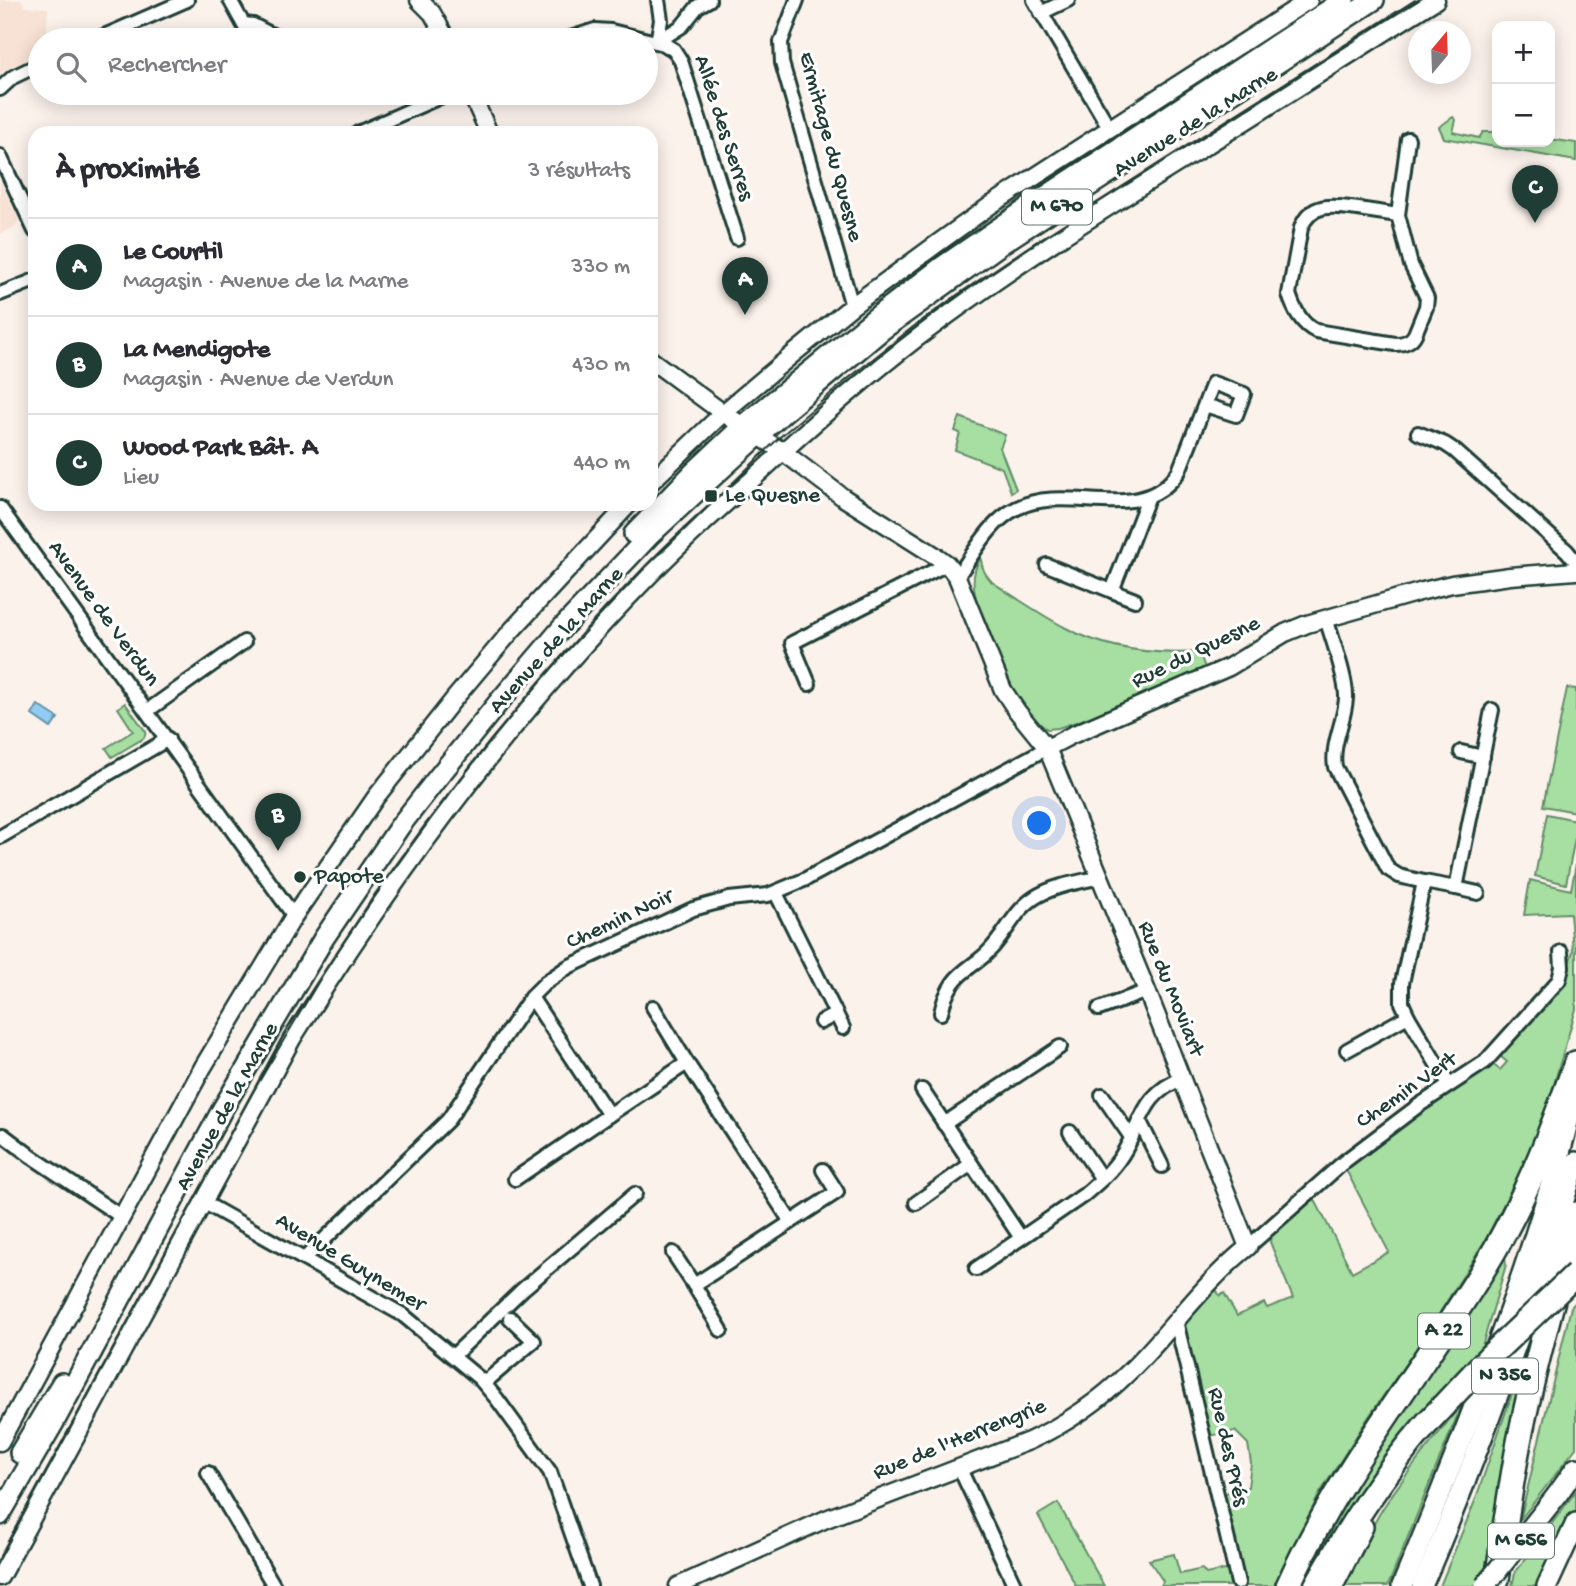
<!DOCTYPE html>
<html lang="fr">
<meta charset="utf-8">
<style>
:root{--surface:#fff;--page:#f2f2f3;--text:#2b2b33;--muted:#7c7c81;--line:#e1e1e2;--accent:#1f3d34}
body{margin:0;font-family:"Gochi Hand",sans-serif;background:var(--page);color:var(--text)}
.controls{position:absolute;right:21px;top:21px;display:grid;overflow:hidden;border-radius:14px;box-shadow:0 4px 18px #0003}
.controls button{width:63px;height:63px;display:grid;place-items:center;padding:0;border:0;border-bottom:2px solid var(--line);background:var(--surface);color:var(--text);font:35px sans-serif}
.compass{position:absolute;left:1408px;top:21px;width:63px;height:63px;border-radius:50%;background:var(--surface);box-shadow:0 4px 18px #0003;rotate:19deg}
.you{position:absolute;left:1040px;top:824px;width:24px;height:24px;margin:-18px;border:5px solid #fff;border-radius:50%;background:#1a73e8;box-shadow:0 0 0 10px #1a73e833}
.badge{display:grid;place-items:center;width:46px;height:46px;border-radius:50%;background:var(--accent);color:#fff;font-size:23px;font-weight:700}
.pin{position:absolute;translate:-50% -58px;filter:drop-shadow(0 2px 4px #0008)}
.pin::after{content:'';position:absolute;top:37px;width:24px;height:21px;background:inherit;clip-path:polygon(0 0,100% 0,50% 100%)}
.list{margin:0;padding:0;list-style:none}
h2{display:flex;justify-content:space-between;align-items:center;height:91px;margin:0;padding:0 28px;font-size:30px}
h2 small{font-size:23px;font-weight:400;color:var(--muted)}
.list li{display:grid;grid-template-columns:46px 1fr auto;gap:21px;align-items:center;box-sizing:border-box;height:98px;padding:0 28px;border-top:2px solid var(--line)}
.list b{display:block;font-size:26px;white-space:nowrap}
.list p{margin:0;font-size:23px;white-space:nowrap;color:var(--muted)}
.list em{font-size:23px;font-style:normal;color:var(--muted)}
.icon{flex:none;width:38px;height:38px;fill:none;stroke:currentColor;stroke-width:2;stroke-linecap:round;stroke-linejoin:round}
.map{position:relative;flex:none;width:1576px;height:1586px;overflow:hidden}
.search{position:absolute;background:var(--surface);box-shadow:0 4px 18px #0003;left:28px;top:28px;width:630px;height:77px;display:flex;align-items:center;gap:18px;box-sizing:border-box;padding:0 24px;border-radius:38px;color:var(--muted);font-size:26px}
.panel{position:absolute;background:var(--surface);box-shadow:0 4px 18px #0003;left:28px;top:126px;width:630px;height:385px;border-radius:21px}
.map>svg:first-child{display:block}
</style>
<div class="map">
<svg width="1576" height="1586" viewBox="0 0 1576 1586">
<rect width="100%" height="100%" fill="#fcf2ec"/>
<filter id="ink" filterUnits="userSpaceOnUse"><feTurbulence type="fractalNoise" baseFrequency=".0143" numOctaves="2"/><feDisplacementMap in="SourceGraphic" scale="14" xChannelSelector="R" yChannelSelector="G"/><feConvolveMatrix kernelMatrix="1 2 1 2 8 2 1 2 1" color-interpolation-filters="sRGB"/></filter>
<g filter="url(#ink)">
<g fill="#f8e2d5">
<path d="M0,0H22L25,7L48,8L47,32L51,40H40V54L15,65L0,74Z"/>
<path d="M0,179L19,219L15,227L0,234Z"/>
</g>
<g fill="#a7dea1" stroke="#638e6a" stroke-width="2">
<path d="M1453,117L1456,120L1453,132L1479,138L1483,132H1497V142H1550V139L1576,143V161L1444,138L1439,127Z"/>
<path d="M960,417L1005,435L1000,448L1016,489L1011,492L1002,468L955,450L960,433L955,431Z"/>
<path d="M981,557C981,568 985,574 992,582C1016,598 1041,615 1066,628C1106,649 1154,655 1199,652L1205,668L1097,715L1058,728L1047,729C1015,708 1000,659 987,625C983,615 977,605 975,594C972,581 974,568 981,557Z"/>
<path d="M1567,688L1576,689V812L1543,806Z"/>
<path d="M125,703L146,732L144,738L112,757L106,748L133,731L118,708Z"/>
<path d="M1547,814L1576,820V833L1566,884L1535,876Z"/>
<path d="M1576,864V1009L1547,1108L1523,1166L1486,1239L1427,1333L1368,1418L1320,1493L1274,1586H1161L1163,1581L1149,1560L1174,1554L1180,1574L1202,1569L1206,1574L1225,1570L1231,1574L1222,1494L1248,1487L1251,1463L1248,1444L1235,1431L1208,1436L1182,1323L1215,1288L1220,1296L1224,1293L1237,1316L1264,1303L1267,1308L1293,1298L1270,1242L1271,1234L1313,1196L1352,1272L1389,1252L1346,1170L1437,1100L1473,1078L1491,1063L1500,1070L1507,1062L1499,1055L1514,1036L1561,988L1573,951L1570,913L1524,915L1530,880L1571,890Z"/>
<path d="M1503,1251L1506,1254L1505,1258L1506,1265L1480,1353L1307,1586H1297L1323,1535Z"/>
<path d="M1576,1302V1448L1520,1520L1571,1307Z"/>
<path d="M1537,1331L1492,1564L1475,1586H1440L1475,1501L1532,1336Z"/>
<path d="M1462,1404L1388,1586H1344C1356,1560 1368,1532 1383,1508C1407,1471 1435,1438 1462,1404Z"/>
<path d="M1576,1491V1512L1541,1586H1512L1515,1573Z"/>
<path d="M1058,1503L1104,1586H1076L1038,1515Z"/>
</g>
<path fill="#93ccf3" stroke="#6593a7" stroke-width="2" d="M38,705L58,718L51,728L32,715Z"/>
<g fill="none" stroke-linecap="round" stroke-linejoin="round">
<defs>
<g id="minor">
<path d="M230,0L252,40"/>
<path d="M797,0L781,42L782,63L852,306"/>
<path d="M1034,0L1110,129"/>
<path d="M1041,13L1068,0"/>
<path d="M244,24L253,25L282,40"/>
<path d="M95,40L187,0"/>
<path d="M564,40L595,30L611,31L664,44L674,50L681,61L737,238"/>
<path d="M657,42L682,26L698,6L709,0"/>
<path d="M657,42L661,20L658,0"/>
<path d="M0,89L13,77L40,64"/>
<path d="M358,133L449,93"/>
<path d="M0,156L35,231"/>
<path d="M1398,215C1385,213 1371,211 1358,209C1335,206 1311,201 1301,228L1289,294C1293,308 1302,325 1316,331L1395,344C1404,344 1411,342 1415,334L1426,307L1427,298L1411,265L1398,215L1408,139"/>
<path d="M0,294L35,280"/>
<path d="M1418,433L1445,444L1454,450L1567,551L1576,562"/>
<path d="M0,508L294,916"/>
<path d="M1047,565L1112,591"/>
<path d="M957,577C975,552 989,522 1017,508C1070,482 1141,528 1179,471L1213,383L1244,394L1236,415L1205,405"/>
<path d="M1135,600L1112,591L1148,498"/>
<path d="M1326,618C1332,639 1347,679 1346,698C1345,721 1331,744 1335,767L1388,869L1399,876L1424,882L1402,983V1003L1408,1016L1347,1050"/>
<path d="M809,684L792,643L947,564"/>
<path d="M147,711L244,642"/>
<path d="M1461,752L1483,757"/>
<path d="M0,837L168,739"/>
<path d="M1424,882L1456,888L1492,710"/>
<path d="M1456,888L1478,893"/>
<path d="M776,893L843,1028"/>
<path d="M1099,1009L1147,991"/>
<path d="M941,1013C943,1003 947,992 953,983C962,970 978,963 989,951C1007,933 1015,908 1039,895C1057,885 1080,882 1100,877"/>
<path d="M1408,1016L1449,1085"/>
<path d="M821,1022L836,1014"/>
<path d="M687,1063L791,1222L837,1192L823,1170"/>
<path d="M922,1090L1021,1238"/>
<path d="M1102,1095L1131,1137"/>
<path d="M609,1115L687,1063L653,1007"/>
<path d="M1139,1120L1162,1166"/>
<path d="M944,1124L1060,1047"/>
<path d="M1070,1132L1102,1179"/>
<path d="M3,1135L32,1157L122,1217"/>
<path d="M515,1179L609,1115L531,997"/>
<path d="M203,1202L403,1315L480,1379L497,1399L550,1472L590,1586"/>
<path d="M916,1203L971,1164"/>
<path d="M1248,1247L1345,1161L1418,1106L1485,1062L1559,980L1562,967L1561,952"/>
<path d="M673,1253L694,1285"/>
<path d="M304,1259L448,1120L531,997L545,983L568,967L693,909L729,899L768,895L804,880L1047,748"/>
<path d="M976,1269L1084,1195C1098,1183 1112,1171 1122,1155C1142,1124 1142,1093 1182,1079"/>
<path d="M1176,1321L1238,1583"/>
<path d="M721,1330L694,1285L791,1222"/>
<path d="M453,1356L523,1289L635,1194"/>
<path d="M484,1383L534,1341L510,1318"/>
<path d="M959,1467L1015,1586"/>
<path d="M208,1473L274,1586"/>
</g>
<g id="tertiary">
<path d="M419,0L432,13L447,40"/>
<path d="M471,93L489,133"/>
<path d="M651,360L723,413L782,451L844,498L939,558L947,564L957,577L1003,690L1017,711L1047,748L1147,991L1248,1247C1203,1283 1171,1331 1130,1371C1101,1400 1066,1424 1029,1441L826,1519L678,1586"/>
<path d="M651,482L723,413L792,355L852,306L938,243L991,205L1309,0"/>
<path d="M1047,748L1072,735L1229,667L1285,633L1307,624L1423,591L1452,584L1510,576L1576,571"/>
<path d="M0,1442L203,1067L294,916L376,797L454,699L513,629L629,504"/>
<path d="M0,1577L292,1039C395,874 510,718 646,579C680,543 718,510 755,477C807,429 860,382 916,339C1014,264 1119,200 1223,135C1295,90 1365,44 1436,0"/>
</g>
<g id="primary">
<path d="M634,534L692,474L743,426L875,318L943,266L1040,200L1344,0"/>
<path d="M20,1453L62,1383"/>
<path d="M0,1515L53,1424L223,1108L324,938L400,826L435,781L498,703L562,628L650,535L693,495L785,411L883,329L1004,242L1374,0"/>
</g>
<g id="trunk">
<path d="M1557,1495L1576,1468"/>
<path d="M1333,1586L1363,1527"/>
<path d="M1402,1586C1446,1481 1488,1375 1524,1268C1544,1209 1563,1149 1576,1088"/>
<path d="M1422,1586C1482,1448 1532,1305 1576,1162"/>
<path d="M1547,1586L1576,1523"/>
</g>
<g id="motorway">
<path d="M1497,1579C1505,1530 1511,1480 1521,1432C1536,1358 1557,1286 1576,1214"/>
<path d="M1288,1586C1338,1473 1418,1376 1483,1270C1523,1205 1550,1135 1576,1063"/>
<path d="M1316,1586C1350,1525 1383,1474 1428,1422"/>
</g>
</defs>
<use href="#minor" stroke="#1f3d34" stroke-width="18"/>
<use href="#tertiary" stroke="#1f3d34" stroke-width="21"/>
<use href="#primary" stroke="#1f3d34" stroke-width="24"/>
<use href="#trunk" stroke="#1f3d34" stroke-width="24"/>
<use href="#motorway" stroke="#1f3d34" stroke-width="28"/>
<use href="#minor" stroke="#fff" stroke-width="12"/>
<use href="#tertiary" stroke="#fff" stroke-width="16"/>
<use href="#primary" stroke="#fff" stroke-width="19"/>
<use href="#trunk" stroke="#fff" stroke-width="19"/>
<use href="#motorway" stroke="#fff" stroke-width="23"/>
<path stroke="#1f3d34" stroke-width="2" d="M0,1556L254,1090L323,974L375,894L427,822L489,742L565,653L642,571L781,436L849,378L913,327L957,295L1031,245L1415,0"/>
<defs>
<path id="trunk-bridge" d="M1485,1586L1557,1495"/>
<path id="motorway-bridge" d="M1428,1422L1489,1357L1576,1274"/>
</defs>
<use href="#trunk-bridge" stroke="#1f3d34" stroke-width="24" stroke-linecap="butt"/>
<use href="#motorway-bridge" stroke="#1f3d34" stroke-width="28" stroke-linecap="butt"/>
<use href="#trunk-bridge" stroke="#fff" stroke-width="19"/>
<use href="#motorway-bridge" stroke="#fff" stroke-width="23"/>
</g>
</g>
<g fill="#1f3d34" stroke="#fff" stroke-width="2.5">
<rect x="704" y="489" width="14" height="14" rx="3.5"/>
<circle cx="300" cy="877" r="7"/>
</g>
<g text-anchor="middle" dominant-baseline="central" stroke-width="6" stroke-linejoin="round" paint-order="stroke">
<g fill="#fff" stroke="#627771" stroke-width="2">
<rect x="1022" y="189.5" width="70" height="35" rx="5"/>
<rect x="1418" y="1313.5" width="52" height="35" rx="5"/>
<rect x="1472" y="1358.5" width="66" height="35" rx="5"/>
<rect x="1488" y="1523.5" width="66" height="35" rx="5"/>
</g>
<g font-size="21" font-weight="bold" fill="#1f3d34">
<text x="1057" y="207">M 670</text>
<text x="1444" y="1331">A 22</text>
<text x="1505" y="1376">N 356</text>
<text x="1521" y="1541">M 656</text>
</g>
<g font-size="23" fill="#1f3d34" stroke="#fff">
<text transform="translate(1196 123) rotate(-32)">Avenue de la Marne</text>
<text transform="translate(723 128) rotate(72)">Allée des Serres</text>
<text transform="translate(830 147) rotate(75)">Ermitage du Quesne</text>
<text transform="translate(103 614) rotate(54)">Avenue de Verdun</text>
<text transform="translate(557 641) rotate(-48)">Avenue de la Marne</text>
<text transform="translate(1196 653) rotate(-26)">Rue du Quesne</text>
<text transform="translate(620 920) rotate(-25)">Chemin Noir</text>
<text transform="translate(1170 989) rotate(68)">Rue du Moviart</text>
<text transform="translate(1407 1091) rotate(-35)">Chemin Vert</text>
<text transform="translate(228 1107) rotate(-61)">Avenue de la Marne</text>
<text transform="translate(350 1263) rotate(31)">Avenue Guynemer</text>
<text transform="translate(960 1440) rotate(-22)">Rue de l'Herrengrie</text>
<text transform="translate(1227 1447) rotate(77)">Rue des Prés</text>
</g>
<g font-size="23" fill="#1f3d34" stroke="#fff" text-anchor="start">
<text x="725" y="496">Le Quesne</text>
<text x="314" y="877">Papote</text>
</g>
</g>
</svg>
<div class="controls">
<button>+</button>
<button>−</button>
</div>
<svg class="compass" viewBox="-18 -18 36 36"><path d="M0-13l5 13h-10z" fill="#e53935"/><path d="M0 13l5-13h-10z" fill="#7c7c81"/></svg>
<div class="you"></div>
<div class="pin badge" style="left:745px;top:315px">A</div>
<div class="pin badge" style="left:278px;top:851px">B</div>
<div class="pin badge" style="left:1535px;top:223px">C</div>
<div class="search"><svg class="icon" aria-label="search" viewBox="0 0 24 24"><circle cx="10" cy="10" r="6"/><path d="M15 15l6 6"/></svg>Rechercher</div>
<section class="panel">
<h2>À proximité<small>3 résultats</small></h2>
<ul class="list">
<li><span class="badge">A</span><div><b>Le Courtil</b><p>Magasin · Avenue de la Marne</p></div><em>330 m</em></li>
<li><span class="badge">B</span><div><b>La Mendigote</b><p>Magasin · Avenue de Verdun</p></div><em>430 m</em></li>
<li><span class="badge">C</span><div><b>Wood Park Bât. A</b><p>Lieu</p></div><em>440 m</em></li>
</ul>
</section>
</div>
